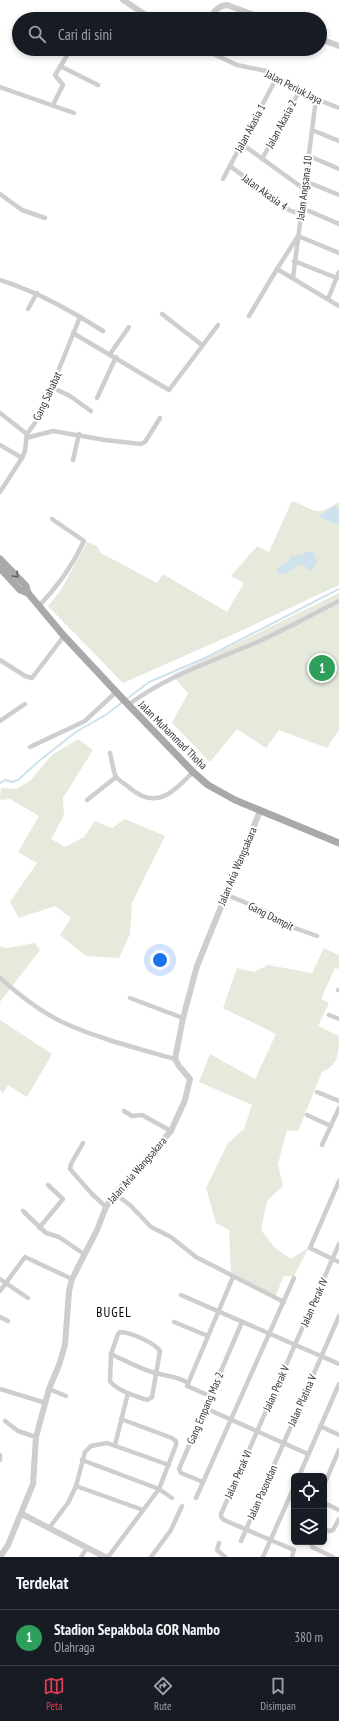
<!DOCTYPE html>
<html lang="id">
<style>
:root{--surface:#171b24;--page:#242831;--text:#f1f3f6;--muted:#9ea1a6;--line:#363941;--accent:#e13b53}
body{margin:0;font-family:"PT Sans Narrow",sans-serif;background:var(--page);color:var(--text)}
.controls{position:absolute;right:12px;bottom:12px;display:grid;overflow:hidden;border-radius:6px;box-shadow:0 2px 6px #0003}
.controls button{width:36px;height:36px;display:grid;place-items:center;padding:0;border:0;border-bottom:1px solid var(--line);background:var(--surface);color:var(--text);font:20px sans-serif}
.you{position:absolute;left:160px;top:960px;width:14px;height:14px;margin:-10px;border:3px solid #fff;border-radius:50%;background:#1a73e8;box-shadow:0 0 0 6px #1a73e833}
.badge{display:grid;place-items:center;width:26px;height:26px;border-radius:50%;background:var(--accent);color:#fff;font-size:13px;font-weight:700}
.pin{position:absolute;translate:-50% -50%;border:2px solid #fff;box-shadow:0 1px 4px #0006}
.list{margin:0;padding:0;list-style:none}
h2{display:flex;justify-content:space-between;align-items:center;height:52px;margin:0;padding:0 16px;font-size:17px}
h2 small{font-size:13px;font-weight:400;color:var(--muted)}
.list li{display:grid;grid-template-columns:26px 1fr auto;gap:12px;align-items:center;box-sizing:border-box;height:56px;padding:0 16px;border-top:1px solid var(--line)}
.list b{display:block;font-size:15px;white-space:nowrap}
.list p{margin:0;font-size:13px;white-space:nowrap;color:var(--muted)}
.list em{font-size:13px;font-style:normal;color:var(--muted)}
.icon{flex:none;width:22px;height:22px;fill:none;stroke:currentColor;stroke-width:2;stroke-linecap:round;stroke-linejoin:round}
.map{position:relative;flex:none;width:339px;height:1557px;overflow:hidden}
.search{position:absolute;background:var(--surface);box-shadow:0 2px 6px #0003;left:12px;right:12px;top:12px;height:44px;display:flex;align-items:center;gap:10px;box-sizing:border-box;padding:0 14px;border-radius:22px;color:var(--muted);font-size:15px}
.sheet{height:108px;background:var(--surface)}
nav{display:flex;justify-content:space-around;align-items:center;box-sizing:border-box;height:56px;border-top:1px solid var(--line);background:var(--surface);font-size:11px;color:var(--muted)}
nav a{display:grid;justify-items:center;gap:2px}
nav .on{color:var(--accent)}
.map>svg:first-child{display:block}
</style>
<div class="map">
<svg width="339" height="1557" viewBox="0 0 339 1557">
<rect width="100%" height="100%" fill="#fff"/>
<g fill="#e5eadd">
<path d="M292,501C317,510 313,518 339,502V585L243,630L123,683L48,606L61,590L87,542L97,546L101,553L157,583L163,574L227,612L244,583L231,576L257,546L269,552Z"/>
<path d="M339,593V730L327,748L279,730L266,748L237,729L210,762L172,723L188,693L172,675Z"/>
<path d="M78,739L93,750L63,798L64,815L51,839L65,847L84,837L95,821L112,828L125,819L165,836L132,903L130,934L119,958L86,956L60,935L71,918L55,906L19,918L10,902L37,863L18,852L39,816L10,799L0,800L1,788L16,789L30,781L52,755Z"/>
<path d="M35,943L40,950L0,1002V946L6,948Z"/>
<path d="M324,948L339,955V969L335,968L321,999L329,1003L318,1026L339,1036C339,1054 339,1064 322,1072L298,1131L287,1130L278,1164L283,1186L267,1201L261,1230L275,1248L291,1259L309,1247L294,1276H284L275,1297L231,1272L229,1230L216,1223L206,1188L228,1143L244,1129L252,1105L199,1082L210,1054L255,1079L276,1034L223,1008L237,968L254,972L268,965L312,973Z"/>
<path d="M0,1020L52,1054L27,1097L8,1085L3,1093L0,1090Z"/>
</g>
<g fill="#cde2ec">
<path d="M335,505L339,509V525L319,517Z"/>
<path d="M304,552H313L317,562L312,569L309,571L304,565L299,564L285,574L277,573V569L288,561L291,556L303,555Z"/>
</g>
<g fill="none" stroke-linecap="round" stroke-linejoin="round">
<path stroke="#cde2ec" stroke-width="2" d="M0,783L5,780L12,782L18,780L39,761L76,732L107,714L149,682L205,658L339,589"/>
<g stroke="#cecece" stroke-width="4.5">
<path d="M203,49L237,65L266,71L316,99L339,108"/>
<path d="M60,66L98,85"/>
<path d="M0,87L74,113"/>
<path d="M53,105L63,85L55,75L71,49"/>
<path d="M312,130L339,141"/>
<path d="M242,144L304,189"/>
<path d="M309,156L339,169"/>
<path d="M262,159L300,90"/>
<path d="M230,166L289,210L294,212L301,211"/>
<path d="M223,179L277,77"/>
<path d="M305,181L339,195"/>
<path d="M0,194L22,210L45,218"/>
<path d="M302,208L339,224"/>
<path d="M339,253L298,236L277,269L339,306"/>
<path d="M294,261L337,278"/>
<path d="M293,278L316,99"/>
<path d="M0,280C39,293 68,309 103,331"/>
<path d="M328,299L339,272"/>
<path d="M28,309L37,293"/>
<path d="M162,314L202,345"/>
<path d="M249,316L277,269"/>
<path d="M73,333L169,390L218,325"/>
<path d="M110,354L129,327"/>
<path d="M51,387L70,396L91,411"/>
<path d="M97,398L116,357"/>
<path d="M0,413L27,434"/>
<path d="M26,438L53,431L105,440L141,444L145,442L160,418"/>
<path d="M0,445L22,458"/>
<path d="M73,460L79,434"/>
<path d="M0,492L22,458L25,451L27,434L40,416L80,317"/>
<path d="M39,606C57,587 73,565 84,541L52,519"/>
<path d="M0,660L25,676L32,678L64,636"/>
<path d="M128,705C164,678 207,663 248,646C279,633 309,616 339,601"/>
<path d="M0,721L25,704"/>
<path d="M30,747L85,721L116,692"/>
<path d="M110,753C112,760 113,771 116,777C119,781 127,785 131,789C157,810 173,792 193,772"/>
<path d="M87,800L116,777"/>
<path d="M225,894L265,911L289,926L317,936"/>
<path d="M0,978C18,994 38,1010 60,1021C96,1038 136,1048 175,1059"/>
<path d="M338,990H339"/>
<path d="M130,998L183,1018"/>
<path d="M329,1015L339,1019"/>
<path d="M317,1092L339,1101"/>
<path d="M124,1111L132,1116L142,1115L171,1131"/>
<path d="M307,1115L331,1126"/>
<path d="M83,1143L71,1164L70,1169L92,1194L106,1207"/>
<path d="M322,1145L339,1108"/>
<path d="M339,1181L310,1248L339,1262"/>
<path d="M115,1194L130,1205L151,1227L171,1237L196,1257L284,1302"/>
<path d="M23,1211L46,1233L59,1237L84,1254"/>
<path d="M39,1228L63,1199L48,1185"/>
<path d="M0,1279L28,1298"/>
<path d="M0,1291L25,1257L72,1279"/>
<path d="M181,1295L339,1364"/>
<path d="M0,1317L8,1321"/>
<path d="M174,1322L208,1336"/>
<path d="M120,1332C130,1332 155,1343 160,1351L152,1397L147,1400C136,1396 117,1391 110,1381L111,1354L118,1334Z"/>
<path d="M111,1354C126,1361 140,1369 155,1373C166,1376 178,1376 188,1383"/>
<path d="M0,1389L46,1403"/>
<path d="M49,1389L66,1396"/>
<path d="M210,1396L187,1386L233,1277"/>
<path d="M205,1408L308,1454"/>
<path d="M5,1421L18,1431L36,1437"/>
<path d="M320,1426L339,1435"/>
<path d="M115,1445L128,1393"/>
<path d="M0,1455V1460"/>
<path d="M82,1460L159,1489L172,1498"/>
<path d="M299,1476L339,1384"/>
<path d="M203,1482L181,1473L179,1469L242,1322"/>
<path d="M324,1485L339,1450"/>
<path d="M76,1486L143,1510"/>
<path d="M196,1498L294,1278"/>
<path d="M324,1503L339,1510"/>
<path d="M49,1528L68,1503L76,1486L85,1452L91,1446L107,1443L169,1465"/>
<path d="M324,1529L329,1531L333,1530L339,1519"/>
<path d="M241,1541L339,1316"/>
<path d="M311,1542L312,1547L333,1557"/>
<path d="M219,1543L217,1550L225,1557"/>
<path d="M81,1557L87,1548"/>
<path d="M108,1557L159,1489L176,1445V1441L172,1438L121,1419"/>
<path d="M151,1557L171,1530L182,1506"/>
<path d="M263,1557L294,1487"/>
<path d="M292,1557L294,1550L224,1520L221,1517V1514L339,1244"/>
</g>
<g stroke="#cecece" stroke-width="6">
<path d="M123,0L152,19"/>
<path d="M209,19C214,12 217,6 227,5L265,19"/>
<path d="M320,39L339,46"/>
<path d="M22,1514L105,1557"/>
<path d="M0,1557L8,1545L33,1484L36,1437L49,1389L59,1365L65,1345L69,1291L72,1279L97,1230L106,1207L115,1194L171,1131L185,1100L190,1079L179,1066L175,1059L183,1018L197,966L260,811"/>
</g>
<g stroke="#a9a9a9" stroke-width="7">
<path d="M0,559L26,586L28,593"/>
<path d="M0,568L20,590L28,593L64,636L120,696L193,772L208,785L235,800L339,843"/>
</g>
</g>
<defs><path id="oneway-chevron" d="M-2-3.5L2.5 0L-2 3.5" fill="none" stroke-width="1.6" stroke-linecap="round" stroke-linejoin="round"/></defs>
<use stroke="#616161" href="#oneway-chevron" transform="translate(16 575) rotate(46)"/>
<g text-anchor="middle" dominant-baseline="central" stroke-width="4" stroke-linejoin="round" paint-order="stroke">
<g font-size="11" fill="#313131" stroke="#fff">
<text transform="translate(294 87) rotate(27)">Jalan Periuk Jaya</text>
<text transform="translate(281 124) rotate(-62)">Jalan Akasia 2</text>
<text transform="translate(250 128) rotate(-62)">Jalan Akasia 1</text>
<text transform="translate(304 188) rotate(-83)">Jalan Angsana 10</text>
<text transform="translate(265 192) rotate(36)">Jalan Akasia 4</text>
<text transform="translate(47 396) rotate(-65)">Gang Sahabat</text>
<text transform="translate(173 735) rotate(45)">Jalan Muhammad Thoha</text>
<text transform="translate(237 866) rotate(-67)">Jalan Aria Wangsakara</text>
<text transform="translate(271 916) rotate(27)">Gang Dampit</text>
<text transform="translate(137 1170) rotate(-49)">Jalan Aria Wangsakara</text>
<text transform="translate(314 1302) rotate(-66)">Jalan Perak IV</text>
<text transform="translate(276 1388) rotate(-66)">Jalan Perak V</text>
<text transform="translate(302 1400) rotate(-66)">Jalan Platina V</text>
<text transform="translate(205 1408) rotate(-67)">Gang Empang Mas 2</text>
<text transform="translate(238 1474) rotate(-66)">Jalan Perak VI</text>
<text transform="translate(262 1492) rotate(-66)">Jalan Pasondan</text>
</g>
<g font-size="13" letter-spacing="1" fill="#000" stroke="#fff">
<text x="114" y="1312">BUGEL</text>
</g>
</g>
</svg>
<div class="controls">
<button><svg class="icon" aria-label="locate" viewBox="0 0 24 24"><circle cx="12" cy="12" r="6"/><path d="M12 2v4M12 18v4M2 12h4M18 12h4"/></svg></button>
<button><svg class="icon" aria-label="layers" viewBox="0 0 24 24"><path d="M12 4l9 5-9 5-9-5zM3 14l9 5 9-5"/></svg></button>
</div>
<div class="you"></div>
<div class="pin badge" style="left:322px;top:668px;background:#2e9e5b">1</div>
<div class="search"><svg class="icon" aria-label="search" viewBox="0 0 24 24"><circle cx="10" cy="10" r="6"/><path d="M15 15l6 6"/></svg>Cari di sini</div>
</div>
<section class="sheet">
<h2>Terdekat<small></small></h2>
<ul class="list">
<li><span class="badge" style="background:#2e9e5b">1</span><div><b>Stadion Sepakbola GOR Nambo</b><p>Olahraga</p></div><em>380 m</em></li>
</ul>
</section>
<nav>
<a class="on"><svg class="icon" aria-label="map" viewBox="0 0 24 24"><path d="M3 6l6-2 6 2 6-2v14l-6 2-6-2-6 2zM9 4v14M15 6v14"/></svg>Peta</a>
<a><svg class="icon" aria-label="directions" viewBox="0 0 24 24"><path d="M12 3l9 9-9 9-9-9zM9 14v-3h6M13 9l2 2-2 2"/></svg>Rute</a>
<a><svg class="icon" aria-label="saved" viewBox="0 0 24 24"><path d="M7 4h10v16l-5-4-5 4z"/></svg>Disimpan</a>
</nav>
